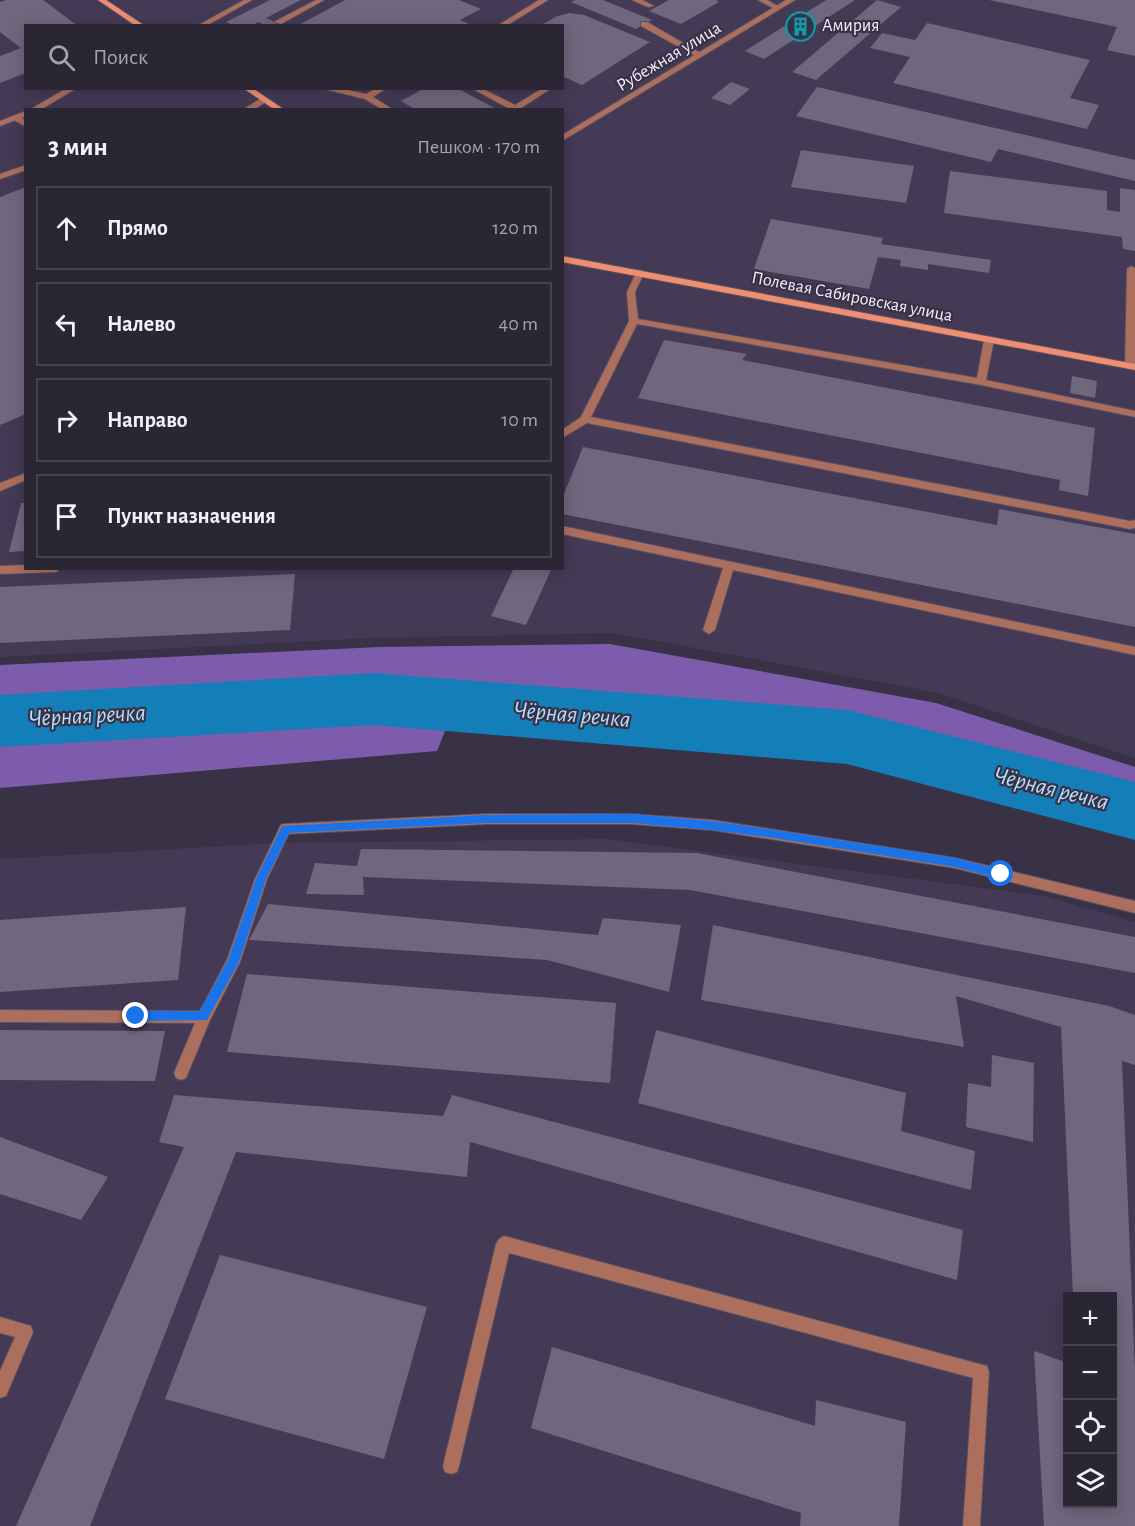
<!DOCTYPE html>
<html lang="ru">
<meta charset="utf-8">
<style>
:root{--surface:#2b2634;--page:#332e3c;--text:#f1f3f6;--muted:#a6a5ac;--line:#47434f}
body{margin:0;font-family:"Alegreya Sans",sans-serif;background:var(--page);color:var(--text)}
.controls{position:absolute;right:18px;bottom:18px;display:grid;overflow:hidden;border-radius:0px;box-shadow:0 3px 15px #0003}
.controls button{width:54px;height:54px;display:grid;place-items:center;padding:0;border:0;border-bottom:2px solid var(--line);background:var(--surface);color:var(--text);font:30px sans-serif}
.stop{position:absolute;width:18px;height:18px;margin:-14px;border:4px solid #1a73e8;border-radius:50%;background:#fff}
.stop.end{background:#1a73e8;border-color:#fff;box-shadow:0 2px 6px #0008}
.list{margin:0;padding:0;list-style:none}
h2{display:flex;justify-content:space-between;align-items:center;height:78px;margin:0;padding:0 24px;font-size:26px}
h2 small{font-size:20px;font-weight:400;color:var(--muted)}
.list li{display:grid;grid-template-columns:39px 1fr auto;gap:18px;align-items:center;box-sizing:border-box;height:84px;margin:0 12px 12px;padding:0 12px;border:2px solid var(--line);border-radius:0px}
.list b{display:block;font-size:22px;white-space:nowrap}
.list em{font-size:20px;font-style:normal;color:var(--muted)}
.icon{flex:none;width:33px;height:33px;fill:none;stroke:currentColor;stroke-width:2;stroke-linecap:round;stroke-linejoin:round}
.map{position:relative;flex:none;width:1135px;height:1526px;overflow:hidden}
.search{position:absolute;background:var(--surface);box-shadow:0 3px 15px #0003;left:24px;top:24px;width:540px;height:66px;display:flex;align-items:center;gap:15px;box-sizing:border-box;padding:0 21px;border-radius:0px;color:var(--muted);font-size:22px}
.panel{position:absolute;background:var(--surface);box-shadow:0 3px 15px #0003;left:24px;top:108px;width:540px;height:462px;border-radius:0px}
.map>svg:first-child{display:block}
</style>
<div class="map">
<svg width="1135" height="1526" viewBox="0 0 1135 1526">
<rect width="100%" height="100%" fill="#393246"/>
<g fill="#443a55" fill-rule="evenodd">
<path d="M0,0H1135V758L934,692L613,633L372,638L0,657ZM26,26H562V88H26ZM26,110H562V568H26Z"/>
<path d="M607,839L1044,896L1135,922V1526H0V859L279,843ZM1068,1296H1112V1504H1068Z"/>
</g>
<g fill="#7d5cad">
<path d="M610,644L936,703L1135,767V804L851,729L557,703L383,693L0,714V665L379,647Z"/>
<path d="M313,721H449L437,751L0,788V745Z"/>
</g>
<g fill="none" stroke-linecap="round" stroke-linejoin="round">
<path fill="#147eb9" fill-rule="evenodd" d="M373,673L847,710L1135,782V840L847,764L373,725L0,747V695Z"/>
</g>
<g fill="#6f677e">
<path d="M6,0H43L78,26H26V73L0,83V56L21,48L0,32V2Z"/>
<path d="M270,0H301L266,18L285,26H267L258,22L251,26H234L226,22Z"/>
<path d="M345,0H459L481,9L460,20L474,26H297Z"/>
<path d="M575,0H603L652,20L636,29L571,2Z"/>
<path d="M669,0H716L719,2L681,24L649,11Z"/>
<path d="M826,0H855L764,59L745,51Z"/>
<path d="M877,0L901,7L816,80L792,72Z"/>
<path d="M989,0H1135V56L1107,50L1117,27Z"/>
<path d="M569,13L584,15L650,42L582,85L562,76V26H540L555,17Z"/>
<path d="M927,23L1090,60L1070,98L1099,105L1087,129L893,83L910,57L870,48L882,33L915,40Z"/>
<path d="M731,82L750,89L730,105L711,98Z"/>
<path d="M817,87L1135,160V181L998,149L991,162L796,116Z"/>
<path d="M425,88H457L498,110H416L401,101Z"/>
<path d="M801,150L914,166L906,203L791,187Z"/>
<path d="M950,171L1107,191V210L1120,212V188L1135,190V251L1123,249L1122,237L944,213Z"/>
<path d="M26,187V414L0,425V197Z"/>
<path d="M771,219L883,238L881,244L991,260L989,273L928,264V270L900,266L901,260L878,257L869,289L754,269Z"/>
<path d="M664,340L747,354L742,360L1095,428L1088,496L1059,490L1060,480L638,398Z"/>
<path d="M1072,376L1097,381L1095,398L1070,393Z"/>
<path d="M583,447L997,525L999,509L1135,534V627L562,514V499Z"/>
<path d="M21,503H26V551L9,552Z"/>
<path d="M514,568H552L526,625L491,616Z"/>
<path d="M295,574L290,630L0,643V587Z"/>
<path d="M361,849L697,853L1135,937V973L690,890L363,877L364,895L306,894L315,863L357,866Z"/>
<path d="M268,904L598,935L603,918L681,925L669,992L547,960L249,940Z"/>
<path d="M186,907L178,980L0,992V920Z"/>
<path d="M713,925L1109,1006L1135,1015V1065L1122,1061L1135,1372V1526H1044L1034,1351L1068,1363V1504H1112V1296H1073L1061,1027L956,996L964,1047L701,1000Z"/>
<path d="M247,974L616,1003L610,1083L227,1052Z"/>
<path d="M0,1030L165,1031L155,1081L0,1080Z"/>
<path d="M656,1030L906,1093L901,1131L975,1151L971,1190L638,1103Z"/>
<path d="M992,1055L1034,1063L1033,1142L966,1127L968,1083L991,1087Z"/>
<path d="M174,1095L443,1116L452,1095L963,1230L957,1280L470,1142L467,1177L236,1152L90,1526H16L184,1147L159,1142Z"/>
<path d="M0,1137L108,1177L81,1220L0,1194Z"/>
<path d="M220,1255L427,1307L384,1459L165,1399Z"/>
<path d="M552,1347L815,1426L816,1400L906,1422L899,1526H800L801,1513L531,1428Z"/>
</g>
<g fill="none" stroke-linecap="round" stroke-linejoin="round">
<defs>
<g id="lane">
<path d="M316,0H324L281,24L274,22Z"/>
<path d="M539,0H548L506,26H497Z"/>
<path d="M632,0H642L654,6L648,7Z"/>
<path d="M758,0H767L781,8L775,9Z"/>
<path d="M641,22H647L704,55L697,57L641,26Z"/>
<path d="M320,88H337L366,94L377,88H387L373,97L394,110H383L365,99Z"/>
<path d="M471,88H481L515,105L543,88H552L518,110H512Z"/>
<path d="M262,98L269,100L253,110H242Z"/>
<path d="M14,116H20L26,121V127L14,120Z"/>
<path d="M26,165V170L0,179V174Z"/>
<path d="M1131,266L1135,268V366L1130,369L1125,366L1127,269Z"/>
<path d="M640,270L644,273L635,292L638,319L977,378L984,340L989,337L994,340L986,380L1135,411V417L981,385L637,324L591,417L1130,521L1135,520V528L1130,529L587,423L562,438V430L581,417L629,321L627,292L636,273Z"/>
<path d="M26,473V480L0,491V483Z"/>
<path d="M562,526L1135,647V655L733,570L715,630L709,634L703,630L723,568L562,534Z"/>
<path d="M26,565V568H61L56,572L0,574V566Z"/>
<path d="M285,824L289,825L291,829L267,879L240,962L210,1020L186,1078L181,1080L176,1078L174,1073L195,1023L0,1022V1010L200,1011L227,960L255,879L281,825Z"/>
<path d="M504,1236L987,1366L989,1372L980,1526H963L973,1378L509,1253L459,1466L457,1472L451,1474L445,1472L443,1466L496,1244L499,1239Z"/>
<path d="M0,1317L31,1326L33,1332L6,1396L0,1398V1371L15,1337L0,1333Z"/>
</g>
<g id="street">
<path d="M244,0H252L206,26H197Z"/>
<path d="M786,0H795L562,141V135Z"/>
<path d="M67,88H77L40,110H29Z"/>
<path d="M26,111V116L0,126V121Z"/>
<path d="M487,814H631L712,820L955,858L1135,901V913L955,868L712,830L631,824H487L285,834L281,833L279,829L281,825L285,824Z"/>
</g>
<g id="secondary">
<path d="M98,0H106L145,26H136Z"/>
<path d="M243,88H252L285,110H275Z"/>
<path d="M562,256L1135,364V370L562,262Z"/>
</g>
</defs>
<use href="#lane" stroke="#575063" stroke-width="2"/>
<use href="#street" stroke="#575063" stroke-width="2"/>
<use href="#secondary" stroke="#575063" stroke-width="2"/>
<use href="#lane" fill="#ad6f5d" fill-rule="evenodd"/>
<use href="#street" fill="#ad6f5d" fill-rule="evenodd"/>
<use href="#secondary" fill="#ef8e70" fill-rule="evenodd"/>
</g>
<path fill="#1a73e8" d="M631,814L712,821L774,830L955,858L1001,870L1006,874L1001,879L955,867L774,838L712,830L631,823H487L289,833L266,879L239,962L207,1020L136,1021L130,1016L136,1011H200L228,960L256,879L282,826L487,815Z"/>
<defs>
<symbol id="building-ring" viewBox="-11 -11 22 22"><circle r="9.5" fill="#393246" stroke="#0f9aa8" stroke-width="1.5"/><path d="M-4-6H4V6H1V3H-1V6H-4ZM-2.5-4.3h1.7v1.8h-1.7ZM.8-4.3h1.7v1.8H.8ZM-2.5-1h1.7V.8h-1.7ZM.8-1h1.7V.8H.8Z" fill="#0f9aa8"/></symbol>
</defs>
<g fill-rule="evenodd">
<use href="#building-ring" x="784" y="10" width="33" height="33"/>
</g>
<g text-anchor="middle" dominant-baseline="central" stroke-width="4.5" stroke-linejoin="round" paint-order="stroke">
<g font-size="18" fill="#f3effc" stroke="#393246" text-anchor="start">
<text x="822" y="26">Амирия</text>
</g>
<g font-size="18" fill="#f3effc" stroke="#393246">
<text transform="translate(669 57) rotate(-31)">Рубежная улица</text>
<text transform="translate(852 297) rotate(11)">Полевая Сабировская улица</text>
</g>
<g font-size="24" font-style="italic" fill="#b5dfff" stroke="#393246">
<text transform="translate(572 715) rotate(5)">Чёрная речка</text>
<text transform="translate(87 716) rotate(-3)">Чёрная речка</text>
<text transform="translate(1051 789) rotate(14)">Чёрная речка</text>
</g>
</g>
</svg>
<div class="controls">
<button>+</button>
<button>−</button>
<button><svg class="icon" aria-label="locate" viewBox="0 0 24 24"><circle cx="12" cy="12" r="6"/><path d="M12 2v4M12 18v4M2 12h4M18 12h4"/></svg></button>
<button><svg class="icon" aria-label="layers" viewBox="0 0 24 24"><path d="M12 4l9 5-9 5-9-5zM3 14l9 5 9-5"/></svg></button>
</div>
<div class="stop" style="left:1001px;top:874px"></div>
<div class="stop end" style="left:136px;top:1016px"></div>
<div class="search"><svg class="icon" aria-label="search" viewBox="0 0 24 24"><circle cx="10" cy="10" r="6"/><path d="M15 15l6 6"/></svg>Поиск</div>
<section class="panel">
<h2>3 мин<small>Пешком · 170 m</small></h2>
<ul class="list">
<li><svg class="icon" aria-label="ahead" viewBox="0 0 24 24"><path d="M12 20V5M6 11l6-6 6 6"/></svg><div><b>Прямо</b></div><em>120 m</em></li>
<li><svg class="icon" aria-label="left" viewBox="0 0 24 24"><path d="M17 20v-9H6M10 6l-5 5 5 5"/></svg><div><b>Налево</b></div><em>40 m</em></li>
<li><svg class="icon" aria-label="right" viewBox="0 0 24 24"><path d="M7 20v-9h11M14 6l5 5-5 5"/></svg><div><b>Направо</b></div><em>10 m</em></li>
<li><svg class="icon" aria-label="arrive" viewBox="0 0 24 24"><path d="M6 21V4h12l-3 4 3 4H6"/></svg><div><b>Пункт назначения</b></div></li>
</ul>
</section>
</div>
